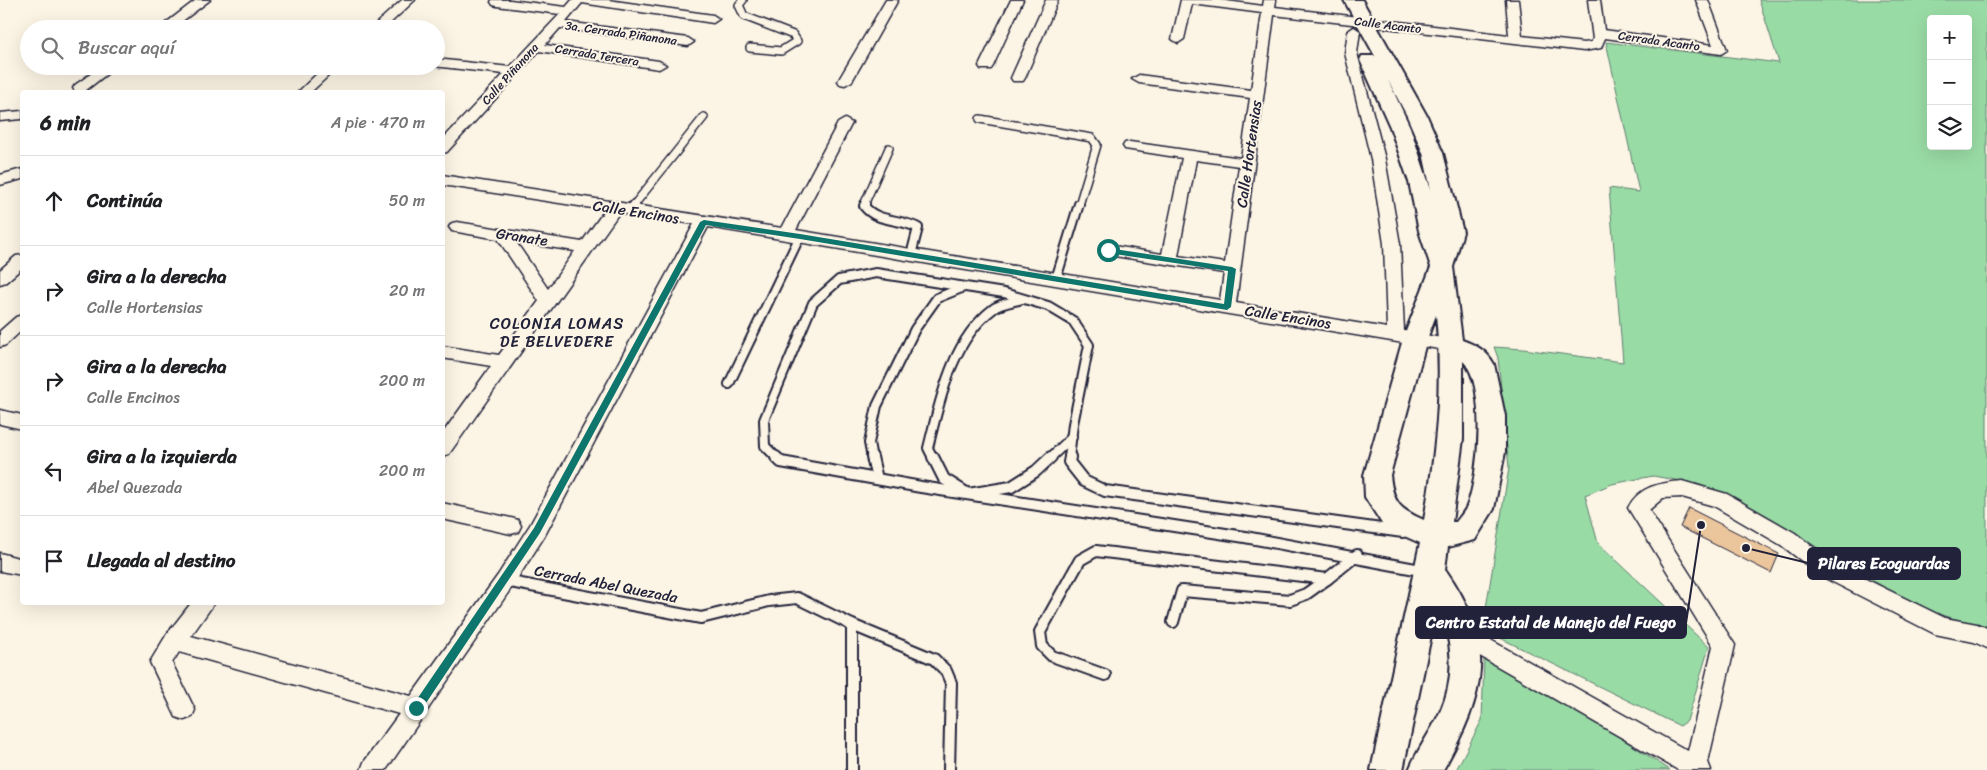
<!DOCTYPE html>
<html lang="es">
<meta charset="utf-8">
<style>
:root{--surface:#fff;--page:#f6f6f6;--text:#202124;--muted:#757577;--line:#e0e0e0}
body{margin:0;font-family:Sriracha,sans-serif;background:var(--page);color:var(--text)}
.controls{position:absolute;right:15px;top:15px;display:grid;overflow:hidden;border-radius:5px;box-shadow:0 5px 20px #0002}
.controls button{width:45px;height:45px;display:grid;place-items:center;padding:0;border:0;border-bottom:1px solid var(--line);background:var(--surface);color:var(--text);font:25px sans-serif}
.stop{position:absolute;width:15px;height:15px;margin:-11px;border:4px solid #0f766e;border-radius:50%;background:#fff}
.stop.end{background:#0f766e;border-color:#fff;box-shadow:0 1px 5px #0008}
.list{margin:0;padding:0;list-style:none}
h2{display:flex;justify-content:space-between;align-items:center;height:65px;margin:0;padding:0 20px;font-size:21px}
h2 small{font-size:16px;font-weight:400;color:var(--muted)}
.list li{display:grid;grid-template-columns:32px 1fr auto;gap:15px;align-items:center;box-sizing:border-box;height:90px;padding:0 20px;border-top:1px solid var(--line)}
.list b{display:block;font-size:19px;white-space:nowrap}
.list p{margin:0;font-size:16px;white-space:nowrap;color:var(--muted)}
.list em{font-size:16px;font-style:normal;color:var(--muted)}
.icon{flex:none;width:28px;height:28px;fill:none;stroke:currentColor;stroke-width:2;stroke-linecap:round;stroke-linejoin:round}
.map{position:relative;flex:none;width:1987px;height:770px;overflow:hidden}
.search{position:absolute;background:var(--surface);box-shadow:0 5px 20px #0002;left:20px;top:20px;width:425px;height:55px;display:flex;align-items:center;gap:12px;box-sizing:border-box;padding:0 18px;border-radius:28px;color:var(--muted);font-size:19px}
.panel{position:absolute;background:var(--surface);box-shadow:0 5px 20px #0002;left:20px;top:90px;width:425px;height:515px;border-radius:5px}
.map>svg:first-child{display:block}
</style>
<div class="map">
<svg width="1987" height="770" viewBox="0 0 1987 770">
<rect width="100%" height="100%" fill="#fcf5e5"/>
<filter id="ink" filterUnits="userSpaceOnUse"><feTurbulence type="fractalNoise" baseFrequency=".02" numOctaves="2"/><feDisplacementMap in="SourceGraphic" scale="10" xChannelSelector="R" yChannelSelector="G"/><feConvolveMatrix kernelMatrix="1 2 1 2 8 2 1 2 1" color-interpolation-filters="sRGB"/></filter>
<g filter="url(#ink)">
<g fill="#99dba5" stroke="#5e7e70" fill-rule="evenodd">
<path d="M1759,0H1987V628L1941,615L1884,587L1748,506L1698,484L1653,476L1612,484L1585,495L1598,543L1709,647L1687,721L1680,726L1498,637L1485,627L1484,620L1509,468L1498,358L1494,347L1523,349L1623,362L1609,188L1639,192L1606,42L1779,63ZM1931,19H1968V146H1931Z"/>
<path d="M1492,657L1531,679L1670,770H1456L1482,720L1484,659Z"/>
</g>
<path fill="#ebc59b" stroke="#22223b" d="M1689,508L1779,554L1771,573L1680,527Z"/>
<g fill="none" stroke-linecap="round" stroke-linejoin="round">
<defs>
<g id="lane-far2">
<path d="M743,0L739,5L744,16L793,35L797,41L781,51L750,48"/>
<path d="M980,119L1092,138L1097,145L1079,205"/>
<path d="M634,205L704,117"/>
<path d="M864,205L889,148"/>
</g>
<g id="lane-far1">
<path d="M865,204L864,206C877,223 901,218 918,228L911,255"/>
<path d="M630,210L635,204"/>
<path d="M1056,279L1079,204"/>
<path d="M729,384L800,236"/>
<path d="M777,458L765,446L764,420L813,303L839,280L876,273L1004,293L1048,306L1073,321L1089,345L1073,424L1069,458"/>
<path d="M872,458L869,443L877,406L915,329L937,298L964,287"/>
<path d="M933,458L928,448C940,401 951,341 993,309C1001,303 1013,302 1022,299"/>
<path d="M1050,458L1072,437"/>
</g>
<g id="lane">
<path d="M776,457L781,462L921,487L1245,537L1426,571"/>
<path d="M872,457L877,479"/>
<path d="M933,457L944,479L968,494L1011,487L1036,471L1051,457"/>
<path d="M1070,457L1069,462L1084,481L1105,491L1403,532"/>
<path d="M505,581L701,618L769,601L797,598L852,625V770"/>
<path d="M1173,622L1182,591L1290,600L1306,594L1327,579"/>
<path d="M852,625L934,659L946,671L951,683L949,770"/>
<path d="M1105,675L1052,656L1042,646L1040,632L1080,560L1096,551L1327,579L1357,555"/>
</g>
<g id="street">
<path d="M196,0H210L172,29H158Z"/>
<path d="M402,0H415L384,29H370Z"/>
<path d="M492,0H510L566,7L572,0H608L713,15L719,19L713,23L582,3L566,22L688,38L694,42L688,46L560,28L545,45L659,61L666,65L659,69L539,51L447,152L442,153V140L504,74L433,66H436V59L510,67L560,14L497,6L493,5L491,2Z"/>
<path d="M886,0H898L852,81L845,85L840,84L838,81Z"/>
<path d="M1011,0H1023L993,66L991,69H981L979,66Z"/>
<path d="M1046,0H1058L1025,78L1023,81H1013L1011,78Z"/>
<path d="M1181,0H1219L1263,6L1264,0H1276L1275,7L1509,35L1506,0H1518L1522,36L1584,43L1591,42L1593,39L1588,0H1600L1604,30L1713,45L1696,0H1708L1727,50L1721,54L1605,38L1601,48L1584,51L1274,15L1236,303L1387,328L1384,244L1371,159L1345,53L1348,31L1354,27L1360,31L1357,53L1385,159L1400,244L1404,331L1457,341L1459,345L1457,349L1451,351L708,227L544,537L512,587L386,770H361L364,762L399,714L179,652L172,663L195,710L192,717L184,720L176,717L150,662L167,634L192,602H215L191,636L411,696L498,575L530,525L694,224L619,213L449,454L442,456V434L491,366L442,358V346L499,355L539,301L498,239L452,231L449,227L452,223L457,222L582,242L605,210L442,185V175L782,228L838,123L845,119L852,123L796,230L1220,300L1224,273L1108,255L1102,254L1100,250L1102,246L1108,245L1162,254L1182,158L1125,149L1123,146L1125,143L1130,142L1241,158L1250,98L1139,83L1132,79L1139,75L1251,90L1262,13L1192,4L1184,39L1178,43L1172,39ZM1196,160L1239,166L1225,263L1178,256ZM516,242L575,251L548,289Z"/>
<path d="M102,66H117L85,91H75L73,88L75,85Z"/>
<path d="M325,66H339L311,92H298Z"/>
<path d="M22,111V119L0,121V113Z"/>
<path d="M22,169V179L0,185V175Z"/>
<path d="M22,255V268L6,282L0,284V270L16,256Z"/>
<path d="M22,315V330L6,345L0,347V331L16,317Z"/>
<path d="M0,410L22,415V429L0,424Z"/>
<path d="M1682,481L1727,494L1795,533L1835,564L1945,618L1977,624L1987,628V648L1974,642L1935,634L1821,576L1781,545L1714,506L1682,497L1663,498L1649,510L1735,645L1708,762L1711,770H1678L1457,643L1453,636L1457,629L1464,626L1471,629L1688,751L1713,646L1628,508C1639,486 1660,483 1682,481Z"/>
<path d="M442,503L511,518L518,520L521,526L518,532L511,534L442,519Z"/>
<path d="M0,553L22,559V575L0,571Z"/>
</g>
<path id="secondary" d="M1344,0H1362L1427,116L1443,153L1463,232L1453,267L1462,340C1476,345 1487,351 1494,364L1505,416V452L1494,509L1475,540L1448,547L1445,569C1498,644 1486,694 1443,770H1409C1417,750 1431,732 1440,712C1455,679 1454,639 1437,607L1403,770H1371L1420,543L1384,527L1365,497L1364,475L1403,339L1431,267L1419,231L1409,182L1390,127L1360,60L1362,56H1375ZM1388,80L1407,116L1423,153L1431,190L1410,127ZM1436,315C1443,385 1436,451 1424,520C1399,509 1393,503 1390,475L1427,339ZM1463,361C1487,384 1479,476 1467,506C1465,511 1460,517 1456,522H1452L1463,439Z"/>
</defs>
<use href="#lane-far2" stroke="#22223b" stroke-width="10"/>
<use href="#lane-far1" stroke="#22223b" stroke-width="12"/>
<use href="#lane" stroke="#22223b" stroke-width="14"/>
<use href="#street" stroke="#22223b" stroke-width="3"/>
<use href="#secondary" stroke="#22223b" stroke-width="4"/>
<use href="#lane-far2" stroke="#fcf5e5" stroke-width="7"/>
<use href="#lane-far1" stroke="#fcf5e5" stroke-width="8"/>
<use href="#lane" stroke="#fcf5e5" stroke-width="10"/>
<use href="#street" fill="#fcf5e5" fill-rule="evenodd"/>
<use href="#secondary" fill="#fcf5e5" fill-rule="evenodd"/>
</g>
</g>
<path fill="#0f766e" d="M704,220L800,234L1224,304L1228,271L1108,253L1104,250L1108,248L1232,267L1236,269L1231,307L1227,310L800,239L706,225L540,533L420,712H413V705L534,528L700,222Z"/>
<g text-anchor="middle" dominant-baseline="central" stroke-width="4" stroke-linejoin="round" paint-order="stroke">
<g font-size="12" fill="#22223b" stroke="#fcf5e5">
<text transform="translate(1388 25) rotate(7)">Calle Acanto</text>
<text transform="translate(621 33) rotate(8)">3a. Cerrada Piñanona</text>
<text transform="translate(1659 41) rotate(8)">Cerrada Acanto</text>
<text transform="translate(597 55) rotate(9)">Cerrada Tercera</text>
<text transform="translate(510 74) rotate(-48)">Calle Piñanona</text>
</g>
<g font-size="15" fill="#22223b" stroke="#fcf5e5">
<text transform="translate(1249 154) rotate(-82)">Calle Hortensias</text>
<text transform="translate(636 212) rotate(9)">Calle Encinos</text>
<text transform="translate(522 237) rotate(9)">Granate</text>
<text transform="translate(1288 317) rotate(9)">Calle Encinos</text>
<text transform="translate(606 584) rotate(11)">Cerrada Abel Quezada</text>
</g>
<g font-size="16" letter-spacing="1" fill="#22223b" stroke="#fcf5e5">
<text x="557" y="323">COLONIA LOMAS<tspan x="557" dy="18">DE BELVEDERE</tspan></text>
</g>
</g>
<path fill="none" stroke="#22223b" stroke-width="2" d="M1746 548L1808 563M1701 525L1686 623"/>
<g fill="#22223b" stroke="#fcf5e5" stroke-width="2">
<circle cx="1746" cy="548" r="5"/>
<circle cx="1701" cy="525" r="5"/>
</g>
<g fill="#22223b" stroke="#22223b" stroke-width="2">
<rect x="1808" y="548" width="152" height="31" rx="5"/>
<rect x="1416" y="607" width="270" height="31" rx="5"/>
</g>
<g font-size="16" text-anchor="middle" font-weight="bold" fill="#fff">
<text x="1884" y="569">Pilares Ecoguardas</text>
<text x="1551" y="628">Centro Estatal de Manejo del Fuego</text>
</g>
</svg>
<div class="controls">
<button>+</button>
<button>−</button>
<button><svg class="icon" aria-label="layers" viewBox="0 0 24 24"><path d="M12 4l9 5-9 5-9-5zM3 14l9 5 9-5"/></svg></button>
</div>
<div class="stop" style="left:1108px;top:250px"></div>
<div class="stop end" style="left:416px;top:708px"></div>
<div class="search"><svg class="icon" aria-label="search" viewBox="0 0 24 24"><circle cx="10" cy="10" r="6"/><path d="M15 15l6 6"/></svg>Buscar aquí</div>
<section class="panel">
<h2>6 min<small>A pie · 470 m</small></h2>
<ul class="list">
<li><svg class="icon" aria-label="ahead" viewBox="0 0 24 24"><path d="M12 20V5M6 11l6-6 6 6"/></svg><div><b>Continúa</b></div><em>50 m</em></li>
<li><svg class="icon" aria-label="right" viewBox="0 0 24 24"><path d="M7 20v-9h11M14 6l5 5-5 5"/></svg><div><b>Gira a la derecha</b><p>Calle Hortensias</p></div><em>20 m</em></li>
<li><svg class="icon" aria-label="right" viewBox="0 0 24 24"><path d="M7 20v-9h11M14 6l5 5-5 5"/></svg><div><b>Gira a la derecha</b><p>Calle Encinos</p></div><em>200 m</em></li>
<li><svg class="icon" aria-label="left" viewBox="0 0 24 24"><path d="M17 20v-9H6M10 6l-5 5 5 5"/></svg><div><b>Gira a la izquierda</b><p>Abel Quezada</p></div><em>200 m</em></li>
<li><svg class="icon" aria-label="arrive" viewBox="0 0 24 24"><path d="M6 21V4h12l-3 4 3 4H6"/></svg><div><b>Llegada al destino</b></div></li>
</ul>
</section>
</div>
